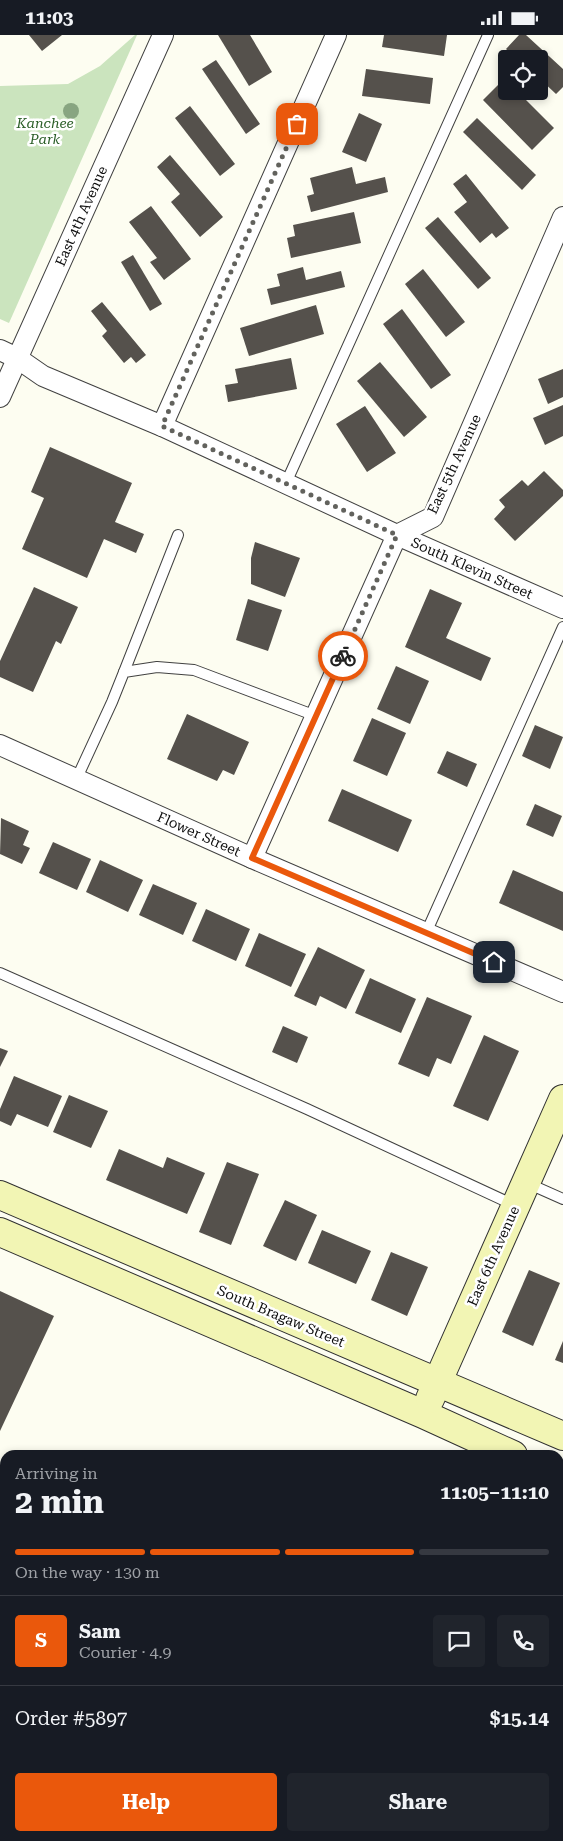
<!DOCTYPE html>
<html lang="en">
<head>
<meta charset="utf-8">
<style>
  body { margin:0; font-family:"Roboto Serif",serif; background:#20242c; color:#f1f3f6; height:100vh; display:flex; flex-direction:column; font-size:19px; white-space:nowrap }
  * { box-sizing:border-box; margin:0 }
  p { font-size:16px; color:#9ea1a6 }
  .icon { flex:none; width:28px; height:28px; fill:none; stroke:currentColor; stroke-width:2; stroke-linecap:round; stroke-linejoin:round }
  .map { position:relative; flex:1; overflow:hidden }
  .drawer { position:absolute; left:0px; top:1415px; width:564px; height:391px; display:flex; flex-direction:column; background:#171b24; border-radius:15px 15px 0 0; box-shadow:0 2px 8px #0003 }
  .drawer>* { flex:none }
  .buttons { position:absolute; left:498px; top:15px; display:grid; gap:10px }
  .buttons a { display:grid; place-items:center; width:50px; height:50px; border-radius:5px; background:#171b24; box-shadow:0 2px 8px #0003; font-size:25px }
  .pin { position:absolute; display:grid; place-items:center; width:42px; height:42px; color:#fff; margin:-21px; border-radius:10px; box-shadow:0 2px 8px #0006 }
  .courier { position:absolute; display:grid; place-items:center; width:50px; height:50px; margin:-25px; border:4px solid #ea580c; border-radius:50%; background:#fff; color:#222; box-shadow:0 1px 6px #0007 }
  .headline em { font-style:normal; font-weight:700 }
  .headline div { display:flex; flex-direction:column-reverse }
  .headline { display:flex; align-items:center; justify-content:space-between; height:85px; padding:0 15px }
  h1 { font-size:32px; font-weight:700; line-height:38px }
  .bar { display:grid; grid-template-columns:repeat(4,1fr); gap:8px 5px; align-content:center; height:60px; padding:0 15px }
  .bar i { height:6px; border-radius:4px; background:#363941 }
  .bar .current { background:#ea580c }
  .bar p { grid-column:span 4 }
  .line { display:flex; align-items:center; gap:12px; padding:0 15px; border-top:1px solid #363941 }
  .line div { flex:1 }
  .round { display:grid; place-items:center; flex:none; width:52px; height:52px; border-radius:5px; background:#20242c }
  .button { display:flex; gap:10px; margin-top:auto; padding:10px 15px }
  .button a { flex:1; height:58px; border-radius:5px; background:#ea580c; color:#fff; font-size:20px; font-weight:700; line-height:58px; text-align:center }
  .button a+a { background:#20242c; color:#f1f3f6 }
  .status { display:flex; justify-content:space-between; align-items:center; height:35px; padding:0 25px; background:#171b24; direction:ltr }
  .status svg { height:14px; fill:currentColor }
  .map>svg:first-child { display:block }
  .green { fill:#cbe4be }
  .building { fill:#55514c }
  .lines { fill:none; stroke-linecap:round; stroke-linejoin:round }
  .lane-casing { stroke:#414141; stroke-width:12 }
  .street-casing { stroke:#414141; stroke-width:22 }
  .secondary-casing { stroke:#303030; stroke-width:30 }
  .lane { stroke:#fff; stroke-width:10 }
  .street { stroke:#fff; stroke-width:20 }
  .secondary { stroke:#f2f5b4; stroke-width:28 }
  .tree { fill:#88a581 }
  .done { stroke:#62625d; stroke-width:5; stroke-dasharray:0 9 }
  .route { stroke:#ea580c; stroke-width:6 }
  .labels { text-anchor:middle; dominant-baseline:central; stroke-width:5; stroke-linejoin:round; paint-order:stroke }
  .park-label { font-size:14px; font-style:italic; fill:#295d26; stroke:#fff }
  .street-label { font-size:14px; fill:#0e0e0e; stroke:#fff }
</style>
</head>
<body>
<div class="status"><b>11:03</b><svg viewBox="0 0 49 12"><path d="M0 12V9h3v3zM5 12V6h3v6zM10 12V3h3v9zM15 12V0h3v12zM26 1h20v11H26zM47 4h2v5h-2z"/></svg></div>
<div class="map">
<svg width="563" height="1806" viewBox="0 0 563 1806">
  <rect width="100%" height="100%" fill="#fdfdf1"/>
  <polygon class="green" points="135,0 137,0 9,288 0,284 0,51 68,49 100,31"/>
  <g class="building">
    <polygon points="29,0 62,0 42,16"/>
    <polygon points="218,0 250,0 272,37 249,51"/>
    <polygon points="384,0 447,0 444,21 382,12"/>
    <polygon points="519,0 526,0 563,34 563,52 556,59 539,43 539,24 517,24 506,14"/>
    <polygon points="216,25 260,89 246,99 202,34"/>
    <polygon points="366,34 433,43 430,69 362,61"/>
    <polygon points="505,43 506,45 506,56 517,56 554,93 532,115 483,65"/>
    <polygon points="190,71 235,129 220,141 175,83"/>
    <polygon points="359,78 382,89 366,127 342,117"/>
    <polygon points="477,83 536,140 522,155 463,97"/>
    <polygon points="170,120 223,182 200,202 171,167 180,159 157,132"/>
    <polygon points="352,132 356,149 385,142 388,157 311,177 307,161 314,159 310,143"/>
    <polygon points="466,139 509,193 496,203 492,198 480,208 454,177 467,167 453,149"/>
    <polygon points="151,171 191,224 164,245 150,227 157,223 129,187"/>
    <polygon points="354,177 361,208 291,223 287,203 295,201 293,190"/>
    <polygon points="438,182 491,243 478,254 425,193"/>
    <polygon points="133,220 162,269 150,276 121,227"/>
    <polygon points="303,232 306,245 341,236 345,252 271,270 267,254 280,251 277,239"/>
    <polygon points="423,234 465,287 446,302 405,249"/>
    <polygon points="102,267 146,320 136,328 131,322 124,328 102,301 107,296 91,276"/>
    <polygon points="316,270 324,299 249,321 240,293"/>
    <polygon points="402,274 451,340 431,354 383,289"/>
    <polygon points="291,323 297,354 228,367 225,350 238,348 235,334"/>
    <polygon points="380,327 427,382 404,402 357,346"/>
    <polygon points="563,334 563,362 548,369 538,344"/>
    <polygon points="563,370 563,401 545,410 533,383"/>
    <polygon points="365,371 396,418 367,437 336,389"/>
    <polygon points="50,412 132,448 115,487 144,499 136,518 104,504 87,543 22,514 44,463 31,457"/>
    <polygon points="544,436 563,455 563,461 515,506 494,484 505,472 499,465 522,445 528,451"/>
    <polygon points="255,507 300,523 285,562 251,549 251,523"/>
    <polygon points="34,552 78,572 61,609 56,606 33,657 0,642 0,626"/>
    <polygon points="430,554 462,568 446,603 491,623 481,646 405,612"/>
    <polygon points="248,564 282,575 268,616 236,605"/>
    <polygon points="396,631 429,646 410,689 377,674"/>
    <polygon points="187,679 249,707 234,740 223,735 217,746 167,724"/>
    <polygon points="372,683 406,698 387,741 353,726"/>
    <polygon points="535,690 563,702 550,734 522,721"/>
    <polygon points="447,716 477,729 467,752 437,738"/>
    <polygon points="342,754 412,785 398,817 328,786"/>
    <polygon points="535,769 562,781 553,802 526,790"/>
    <polygon points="1,783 29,796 23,810 30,813 22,829 0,819"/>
    <polygon points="53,807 91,824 77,855 39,838"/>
    <polygon points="100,825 143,845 128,877 86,857"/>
    <polygon points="513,835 563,857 563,896 499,868"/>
    <polygon points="153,849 197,868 183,900 139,880"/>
    <polygon points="206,874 250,894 236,926 192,906"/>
    <polygon points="259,898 306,919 291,952 245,931"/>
    <polygon points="318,912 365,935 346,974 320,961 316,971 294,961"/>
    <polygon points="370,943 416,964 401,998 355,978"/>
    <polygon points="427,962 472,981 451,1029 437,1023 429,1042 398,1029"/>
    <polygon points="283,991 308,1002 297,1028 272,1017"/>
    <polygon points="484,1000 519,1016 488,1086 453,1071"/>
    <polygon points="0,1013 8,1016 0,1032"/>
    <polygon points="14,1041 62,1061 48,1092 17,1079 11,1091 0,1086 0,1074"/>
    <polygon points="69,1060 108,1076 91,1113 53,1097"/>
    <polygon points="119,1114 163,1133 167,1122 205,1138 187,1179 106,1145"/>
    <polygon points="227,1127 259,1139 231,1210 199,1197"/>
    <polygon points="285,1165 317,1180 296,1226 263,1211"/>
    <polygon points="322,1195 371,1216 356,1249 308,1228"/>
    <polygon points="391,1217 428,1232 407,1281 371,1265"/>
    <polygon points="529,1235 560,1248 533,1311 502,1297"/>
    <polygon points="0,1256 54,1281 0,1396"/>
    <polygon points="563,1306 563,1328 555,1325"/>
    <polygon points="0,1512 5,1514 5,1736 0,1747"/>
    <polygon points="559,1638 563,1640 563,1806 262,1806 264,1801 559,1801"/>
  </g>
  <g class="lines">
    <defs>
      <g id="lane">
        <polyline points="286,448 488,0"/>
        <polyline points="124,637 178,500"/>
        <polyline points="76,745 112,667 124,637 157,632 194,635 316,681"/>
        <polyline points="426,898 563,592"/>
        <polyline points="0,938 307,1074 514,1170"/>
        <polyline points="527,1148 563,1164"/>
        <polyline points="559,1556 563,1558"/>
        <polyline points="250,1806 252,1801"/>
      </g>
      <g id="street">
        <polyline points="0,315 17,323 43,341 162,391 397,500 563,573"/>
        <polyline points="0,362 163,0"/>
        <polyline points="162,391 336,0"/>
        <polyline points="0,710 252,823 563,957"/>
        <polyline points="252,823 397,500 433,482 563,182"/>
      </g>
      <g id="secondary">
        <polyline points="0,1160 563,1401"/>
        <polyline points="0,1197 423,1379 513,1420"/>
        <polyline points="430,1364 563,1064"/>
        <polyline points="559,1441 563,1443"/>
      </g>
    </defs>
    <use href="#lane" class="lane-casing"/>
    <use href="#street" class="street-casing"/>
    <use href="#secondary" class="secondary-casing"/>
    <use href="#lane" class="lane"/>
    <use href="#street" class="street"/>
    <use href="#secondary" class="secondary"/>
  </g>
  <circle class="tree" cx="71" cy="76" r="8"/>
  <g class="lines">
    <polyline class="done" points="297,89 162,391 397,500 343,621"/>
    <polyline class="route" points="343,621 252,823 494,927"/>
  </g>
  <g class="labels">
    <g class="park-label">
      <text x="45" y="88">Kanchee<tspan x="45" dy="16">Park</tspan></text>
    </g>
    <g class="street-label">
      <text transform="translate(81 181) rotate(-66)">East 4th Avenue</text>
      <text transform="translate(454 429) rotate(-65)">East 5th Avenue</text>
      <text transform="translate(472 533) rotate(24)">South Klevin Street</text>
      <text transform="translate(199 799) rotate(24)">Flower Street</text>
      <text transform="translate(493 1221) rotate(-66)">East 6th Avenue</text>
      <text transform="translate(281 1281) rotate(23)">South Bragaw Street</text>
    </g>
  </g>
</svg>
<div class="buttons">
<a><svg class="icon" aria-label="locate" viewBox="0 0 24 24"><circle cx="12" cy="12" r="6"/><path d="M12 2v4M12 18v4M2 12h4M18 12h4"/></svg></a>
</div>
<div class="pin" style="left:297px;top:89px;background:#ea580c"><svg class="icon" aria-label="bag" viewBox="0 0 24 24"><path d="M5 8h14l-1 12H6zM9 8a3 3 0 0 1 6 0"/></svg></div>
<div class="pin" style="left:494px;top:927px;background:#1f2937"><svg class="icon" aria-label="home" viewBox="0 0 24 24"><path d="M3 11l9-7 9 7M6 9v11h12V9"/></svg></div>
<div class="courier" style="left:343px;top:621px"><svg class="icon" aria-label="bike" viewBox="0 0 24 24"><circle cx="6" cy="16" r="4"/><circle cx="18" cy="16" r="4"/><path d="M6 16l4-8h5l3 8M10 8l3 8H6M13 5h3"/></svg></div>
<section class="drawer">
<div class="headline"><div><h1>2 min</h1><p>Arriving in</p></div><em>11:05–11:10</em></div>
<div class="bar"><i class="current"></i><i class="current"></i><i class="current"></i><i></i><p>On the way · 130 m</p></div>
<div class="line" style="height:90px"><b class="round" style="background:#ea580c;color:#fff">S</b><div><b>Sam</b><p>Courier · 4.9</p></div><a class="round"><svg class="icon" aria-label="chat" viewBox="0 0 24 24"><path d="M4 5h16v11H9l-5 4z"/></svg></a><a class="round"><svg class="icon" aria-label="phone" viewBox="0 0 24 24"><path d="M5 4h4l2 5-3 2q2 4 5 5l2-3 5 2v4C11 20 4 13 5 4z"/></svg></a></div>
<div class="line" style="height:65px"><div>Order #5897</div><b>$15.14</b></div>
<div class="button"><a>Help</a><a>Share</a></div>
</section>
</div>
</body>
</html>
